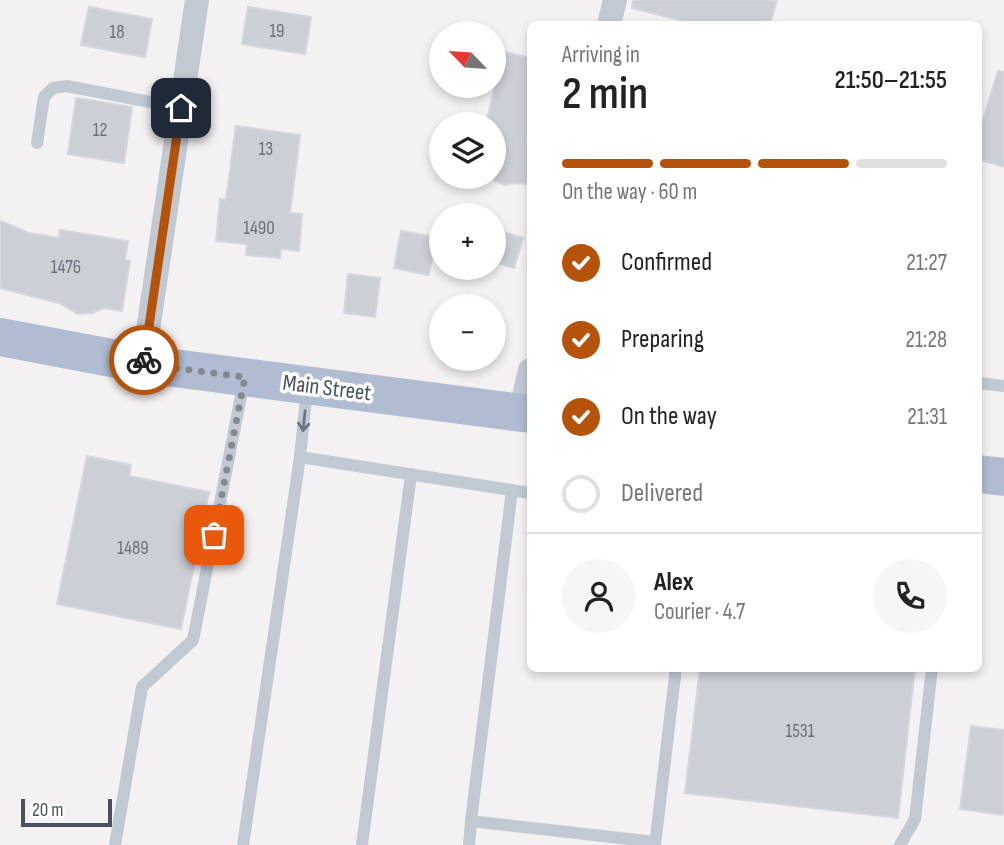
<!DOCTYPE html>
<html lang="en">
<head>
<meta charset="utf-8">
<style>
  body { margin:0; font-family:"Sofia Sans Condensed",sans-serif; background:#f6f6f6; color:#222; height:100vh; display:flex; flex-direction:column; font-size:26px; white-space:nowrap }
  * { box-sizing:border-box; margin:0 }
  p { font-size:23px; color:#767676 }
  .icon { flex:none; width:38px; height:38px; fill:none; stroke:currentColor; stroke-width:2; stroke-linecap:round; stroke-linejoin:round }
  .map { position:relative; flex:1; overflow:hidden }
  .drawer { position:absolute; left:527px; top:21px; width:455px; height:651px; display:flex; flex-direction:column; background:#fff; border-radius:10px; box-shadow:0 4px 10px #0003 }
  .drawer>* { flex:none }
  .needle { width:46px; rotate:295deg }
  .buttons { position:absolute; left:429px; top:21px; display:grid; gap:14px }
  .buttons a { display:grid; place-items:center; width:77px; height:77px; border-radius:50%; background:#fff; box-shadow:0 4px 10px #0003; font-size:35px }
  .scale { position:absolute; left:21px; bottom:18px; width:91px; box-sizing:border-box; padding-left:7px; border:4px solid #475160; border-top:0; font-size:19px; line-height:24px; white-space:nowrap; color:#475160; -webkit-text-stroke:5px #fff; paint-order:stroke }
  .pin { position:absolute; display:grid; place-items:center; width:60px; height:60px; color:#fff; margin:-30px; border-radius:14px; box-shadow:0 4px 10px #0006 }
  .courier { position:absolute; display:grid; place-items:center; width:70px; height:70px; margin:-35px; border:5px solid #b45309; border-radius:50%; background:#fff; color:#222; box-shadow:0 2px 9px #0007 }
  .summary em { font-style:normal; font-weight:600 }
  .summary div { display:flex; flex-direction:column-reverse }
  .summary { display:flex; align-items:center; justify-content:space-between; height:119px; padding:0 35px }
  h1 { font-size:46px; font-weight:600; line-height:52px }
  .bar { display:grid; grid-template-columns:repeat(4,1fr); gap:10px 7px; align-content:center; height:84px; padding:0 35px }
  .bar i { height:9px; border-radius:5px; background:#e0e0e0 }
  .bar .selected { background:#b45309 }
  .bar p { grid-column:span 4 }
  .line { display:flex; align-items:center; gap:18px; padding:0 35px; border-top:2px solid #e0e0e0 }
  .line div { flex:1 }
  .round { display:grid; place-items:center; flex:none; width:74px; height:74px; border-radius:37px; background:#f6f6f6 }
  ol { padding:0 35px; list-style:none }
  li { display:flex; align-items:center; gap:21px; height:77px }
  li p { margin-inline-start:auto }
  li .icon { padding:7px; border-radius:50%; background:#b45309; color:#fff; stroke-width:4 }
  li:last-child { color:#767676 }
  li i { width:38px; height:38px; border:4px solid #e0e0e0; border-radius:50% }
  .map>svg:first-child { display:block }
  .building { fill:#cdcfd6; stroke:#d5d6dd; stroke-width:2 }
  .lines { fill:none; stroke-linecap:round; stroke-linejoin:round }
  .lane { stroke:#c1c9d3; stroke-width:12 }
  .street { stroke:#c1c9d3; stroke-width:24 }
  .primary { stroke:#afbcd1; stroke-width:38 }
  .oneway { stroke:#6c7582 }
  .done { stroke:#838993; stroke-width:7; stroke-dasharray:0 12.6 }
  .route { stroke:#b45309; stroke-width:9 }
  .labels { text-anchor:middle; dominant-baseline:central; stroke-width:7; stroke-linejoin:round; paint-order:stroke }
  .number-label { font-size:19px; fill:#68707e }
  .street-label { font-size:23px; fill:#475160; stroke:#fff }
</style>
</head>
<body>
<div class="map">
<svg width="1004" height="845" viewBox="0 0 1004 845">
  <rect width="100%" height="100%" fill="#f3f1f1"/>
  <g class="building">
    <polygon points="633,0 777,0 770,24 695,24 632,8"/>
    <polygon points="89,7 152,19 145,57 81,45"/>
    <polygon points="248,7 311,17 305,54 242,44"/>
    <polygon points="494,49 530,58 530,124 526,144 530,145 530,184 512,183 505,185 494,180 494,124 486,124 494,90"/>
    <polygon points="998,71 1004,72 1004,167 978,159 978,136"/>
    <polygon points="76,98 132,107 124,163 68,154"/>
    <polygon points="236,126 300,135 290,213 302,214 299,251 281,249 280,258 246,255 247,244 216,241 220,199 226,200"/>
    <polygon points="0,221 29,233 59,238 60,230 128,241 125,260 130,261 122,311 104,308 92,313 78,314 59,303 0,288"/>
    <polygon points="494,229 523,238 514,268 494,262"/>
    <polygon points="401,231 436,237 429,275 394,268"/>
    <polygon points="348,274 380,278 375,317 344,313"/>
    <polygon points="87,456 131,465 129,476 209,492 181,629 57,604"/>
    <polygon points="700,668 915,668 898,818 685,793"/>
    <polygon points="971,726 1004,730 1004,810 1002,815 960,809"/>
  </g>
  <g class="lines">
    <g class="lane">
      <polyline points="37,143 44,97 53,88 67,86 181,108"/>
      <polyline points="978,383 1004,386"/>
      <polyline points="300,457 307,389"/>
      <polyline points="512,490 471,821 655,842"/>
      <polyline points="115,845 142,687 193,640 244,381"/>
      <polyline points="243,845 300,457 530,493"/>
      <polyline points="362,845 411,474"/>
      <polyline points="469,845 471,821"/>
      <polyline points="655,845 676,668"/>
      <polyline points="900,845 915,819 932,668"/>
    </g>
    <g class="street">
      <polyline points="609,24 615,0"/>
      <polyline points="143,364 197,0"/>
      <polyline points="520,413 530,370"/>
    </g>
    <g class="primary">
      <polyline points="0,337 143,364 530,414"/>
      <polyline points="978,474 1004,477"/>
    </g>
  </g>
  <defs><path id="oneway-shaft" d="M-6 0H5M1.5-3L5.5 0L1.5 3" fill="none" stroke-width="1.6" stroke-linecap="round" stroke-linejoin="round" transform="scale(1.75)"/></defs>
  <use class="oneway" href="#oneway-shaft" transform="translate(304 421) rotate(96)"/>
  <g class="lines">
    <polyline class="done" points="144,360 143,364 245,377 214,535"/>
    <polyline class="route" points="144,360 181,108"/>
  </g>
  <g class="labels">
    <g class="number-label">
      <text x="277" y="31">19</text>
      <text x="117" y="32">18</text>
      <text x="100" y="130">12</text>
      <text x="266" y="149">13</text>
      <text x="259" y="228">1490</text>
      <text x="66" y="267">1476</text>
      <text x="133" y="548">1489</text>
      <text x="800" y="731">1531</text>
    </g>
    <g class="street-label">
      <text transform="translate(327 388) rotate(7)">Main Street</text>
    </g>
  </g>
</svg>
<div class="buttons">
<a><svg class="needle" viewBox="-14 -14 28 28"><path d="M0-13l5 13h-10z" fill="#e53935"/><path d="M0 13l5-13h-10z" fill="#767676"/></svg></a>
<a><svg class="icon" aria-label="layers" viewBox="0 0 24 24"><path d="M12 4l9 5-9 5-9-5zM3 14l9 5 9-5"/></svg></a>
<a>+</a>
<a>−</a>
</div>
<div class="scale">20 m</div>
<div class="pin" style="left:214px;top:535px;background:#ea580c"><svg class="icon" aria-label="bag" viewBox="0 0 24 24"><path d="M5 8h14l-1 12H6zM9 8a3 3 0 0 1 6 0"/></svg></div>
<div class="pin" style="left:181px;top:108px;background:#1f2937"><svg class="icon" aria-label="home" viewBox="0 0 24 24"><path d="M3 11l9-7 9 7M6 9v11h12V9"/></svg></div>
<div class="courier" style="left:144px;top:360px"><svg class="icon" aria-label="bike" viewBox="0 0 24 24"><circle cx="6" cy="16" r="4"/><circle cx="18" cy="16" r="4"/><path d="M6 16l4-8h5l3 8M10 8l3 8H6M13 5h3"/></svg></div>
<section class="drawer">
<div class="summary"><div><h1>2 min</h1><p>Arriving in</p></div><em>21:50–21:55</em></div>
<div class="bar"><i class="selected"></i><i class="selected"></i><i class="selected"></i><i></i><p>On the way · 60 m</p></div>
<ol>
<li><svg class="icon" aria-label="check" viewBox="0 0 24 24"><path d="M5 12l5 5 9-10"/></svg>Confirmed<p>21:27</p></li>
<li><svg class="icon" aria-label="check" viewBox="0 0 24 24"><path d="M5 12l5 5 9-10"/></svg>Preparing<p>21:28</p></li>
<li><svg class="icon" aria-label="check" viewBox="0 0 24 24"><path d="M5 12l5 5 9-10"/></svg>On the way<p>21:31</p></li>
<li><i></i>Delivered</li>
</ol>
<div class="line" style="height:126px"><a class="round"><svg class="icon" aria-label="person" viewBox="0 0 24 24"><circle cx="12" cy="8" r="4"/><path d="M4 21q1-7 8-7t8 7"/></svg></a><div><b>Alex</b><p>Courier · 4.7</p></div><a class="round"><svg class="icon" aria-label="phone" viewBox="0 0 24 24"><path d="M5 4h4l2 5-3 2q2 4 5 5l2-3 5 2v4C11 20 4 13 5 4z"/></svg></a></div>
</section>
</div>
</body>
</html>
